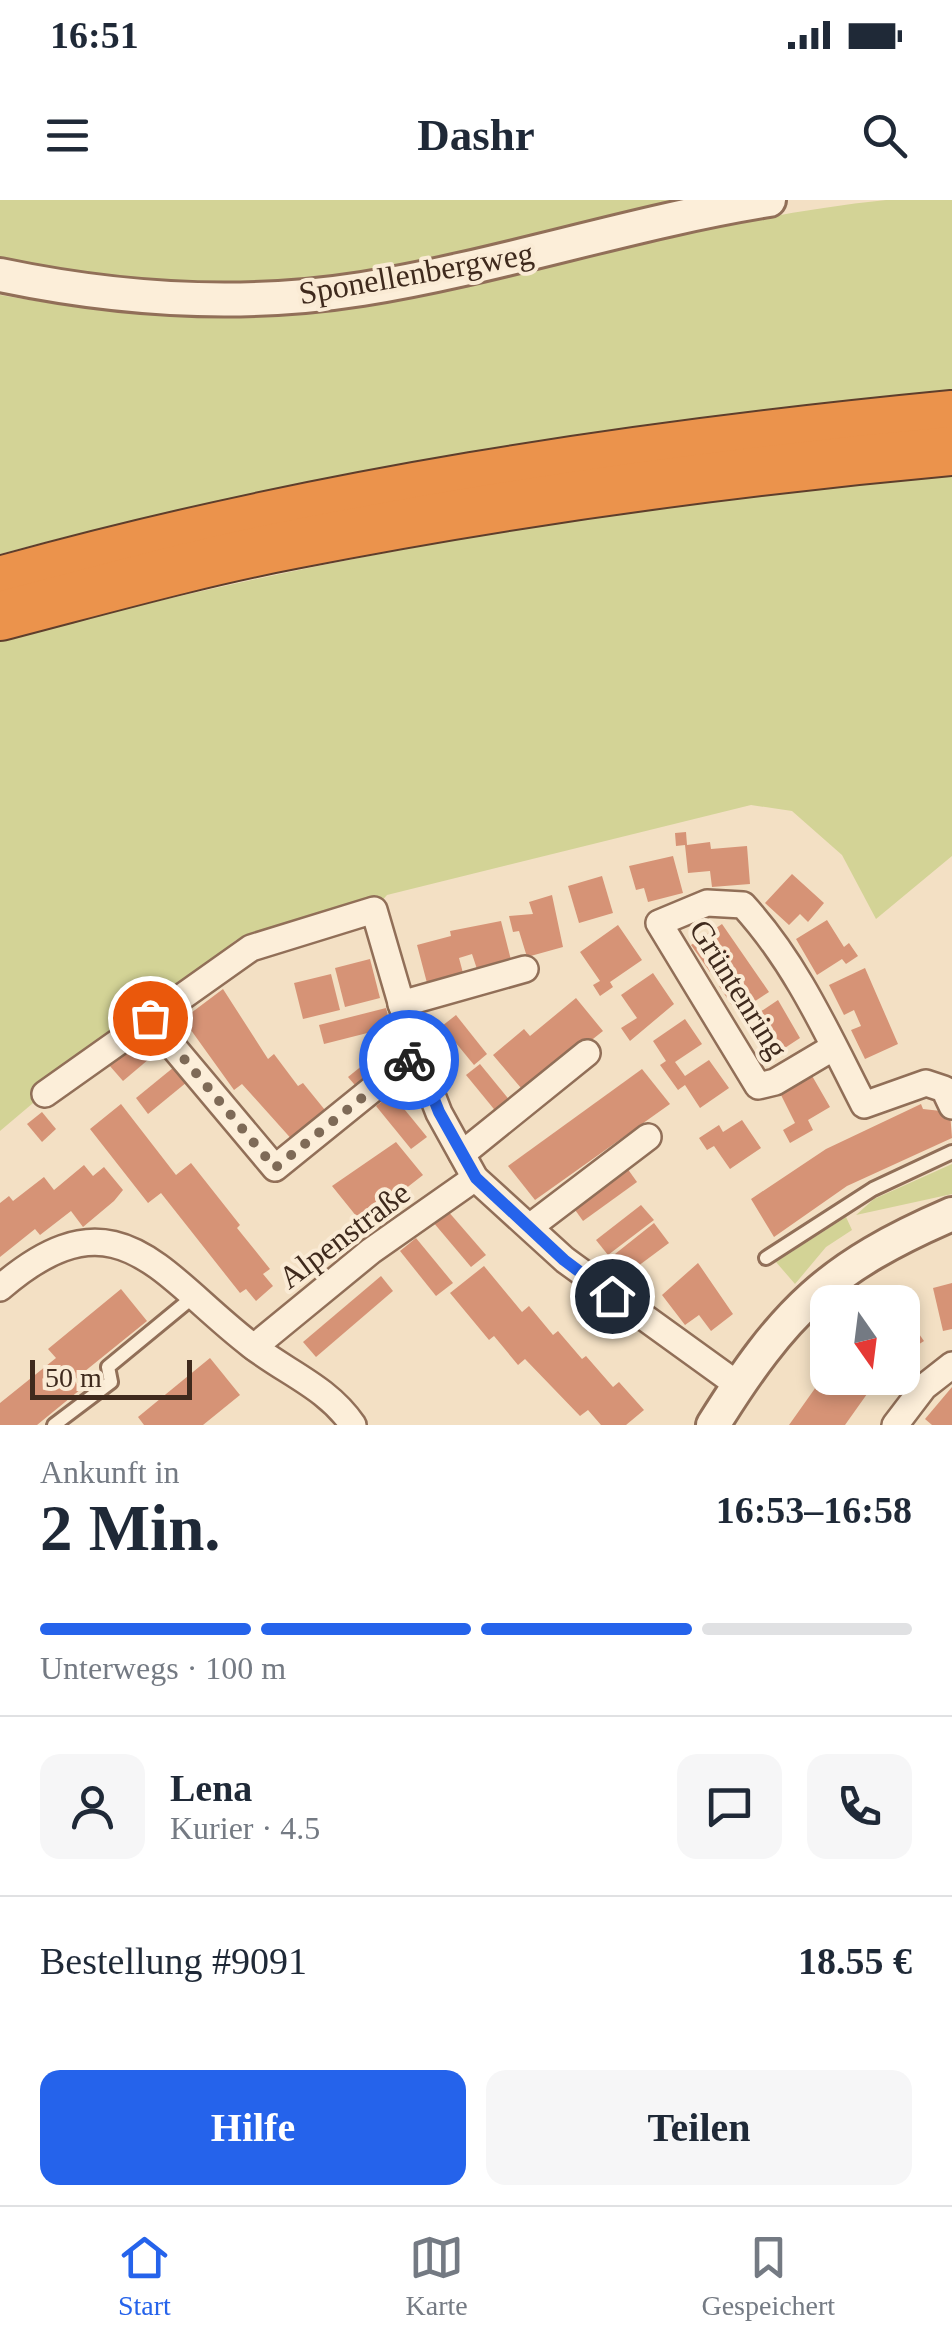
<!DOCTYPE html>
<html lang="de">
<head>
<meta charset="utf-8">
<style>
  body { margin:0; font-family:"Times New Roman",serif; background:#f6f6f7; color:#1f2937; height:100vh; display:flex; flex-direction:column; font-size:38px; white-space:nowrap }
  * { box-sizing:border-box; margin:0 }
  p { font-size:32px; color:#747a83 }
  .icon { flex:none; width:55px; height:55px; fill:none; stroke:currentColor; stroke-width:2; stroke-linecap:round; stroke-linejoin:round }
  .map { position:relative; height:1225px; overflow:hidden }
  .side { display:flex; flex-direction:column; background:#fff; flex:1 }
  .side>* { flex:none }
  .needle { width:65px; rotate:166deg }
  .controls { position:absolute; left:810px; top:1085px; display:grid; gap:20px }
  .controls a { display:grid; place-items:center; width:110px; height:110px; border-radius:20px; background:#fff; box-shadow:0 5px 15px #0003; font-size:50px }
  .scale { position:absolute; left:30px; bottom:25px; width:162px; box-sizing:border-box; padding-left:10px; border:5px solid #3f2a1d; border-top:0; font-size:28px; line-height:35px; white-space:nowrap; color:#3f2a1d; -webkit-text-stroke:8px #faebd5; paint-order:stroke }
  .pin { position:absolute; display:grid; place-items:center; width:85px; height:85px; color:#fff; margin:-42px; border:5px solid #fff; border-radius:50%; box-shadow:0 2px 10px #0007 }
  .courier { position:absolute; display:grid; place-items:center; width:100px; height:100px; margin:-50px; border:8px solid #2563eb; border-radius:50%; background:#fff; color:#222; box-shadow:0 2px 12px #0007 }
  .overview em { font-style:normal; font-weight:700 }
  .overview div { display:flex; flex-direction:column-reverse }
  .overview { display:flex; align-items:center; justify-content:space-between; height:170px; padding:0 40px }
  h1 { font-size:65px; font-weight:700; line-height:75px }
  .bar { display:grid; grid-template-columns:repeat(4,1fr); gap:15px 10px; align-content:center; height:120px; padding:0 40px }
  .bar i { height:12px; border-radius:8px; background:#e0e1e3 }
  .bar .on { background:#2563eb }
  .bar p { grid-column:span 4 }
  .line { display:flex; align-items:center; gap:25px; padding:0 40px; border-top:2px solid #e0e1e3 }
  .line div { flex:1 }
  .round { display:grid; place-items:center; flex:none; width:105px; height:105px; border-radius:20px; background:#f6f6f7 }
  .action { display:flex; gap:20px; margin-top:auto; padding:20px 40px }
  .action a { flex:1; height:115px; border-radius:20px; background:#2563eb; color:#fff; font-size:40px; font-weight:700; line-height:115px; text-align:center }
  .action a+a { background:#f6f6f7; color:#1f2937 }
  .status { display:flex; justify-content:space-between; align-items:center; height:70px; padding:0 50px; background:#fff; direction:ltr }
  .status svg { height:28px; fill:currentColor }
  header { display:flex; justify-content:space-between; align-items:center; height:130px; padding:0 40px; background:#fff; font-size:45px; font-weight:700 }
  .dock { display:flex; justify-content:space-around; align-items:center; height:140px; border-top:2px solid #e0e1e3; background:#fff; font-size:28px; color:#747a83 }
  .dock a { display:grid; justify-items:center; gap:5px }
  .dock .on { color:#2563eb }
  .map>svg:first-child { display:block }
  .green { fill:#d3d396 }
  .building { fill:#d69376 }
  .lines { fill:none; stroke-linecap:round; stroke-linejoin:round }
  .service-casing { stroke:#916f58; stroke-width:18 }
  .minor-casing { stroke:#916f58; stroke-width:30 }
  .tertiary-casing { stroke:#916f58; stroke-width:38 }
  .motorway-casing { stroke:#5e3e2c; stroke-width:52 }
  .service { stroke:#fceed9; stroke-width:12 }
  .minor { stroke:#fceed9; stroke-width:25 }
  .tertiary { stroke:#fceed9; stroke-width:32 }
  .motorway { stroke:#eb934c; stroke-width:48 }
  .done { stroke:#7e6a57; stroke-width:10; stroke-dasharray:0 18 }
  .route { stroke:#2563eb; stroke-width:12 }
  .labels { text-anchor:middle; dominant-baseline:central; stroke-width:8; stroke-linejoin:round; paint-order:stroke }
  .street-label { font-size:32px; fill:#3f2a1d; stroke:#faebd5 }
</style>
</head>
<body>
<div class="status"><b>16:51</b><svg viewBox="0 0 49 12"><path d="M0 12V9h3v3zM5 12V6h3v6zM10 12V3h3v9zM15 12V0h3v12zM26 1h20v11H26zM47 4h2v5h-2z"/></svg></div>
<header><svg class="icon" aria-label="menu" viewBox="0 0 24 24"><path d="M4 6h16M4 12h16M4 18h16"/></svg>Dashr<svg class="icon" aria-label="search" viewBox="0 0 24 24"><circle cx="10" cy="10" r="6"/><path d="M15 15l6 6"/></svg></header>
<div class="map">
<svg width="952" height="1225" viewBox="0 0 952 1225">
  <rect width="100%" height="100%" fill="#f3e0c4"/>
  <g class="green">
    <path d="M 0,0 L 698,0 C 522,40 341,98 158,84 C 106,80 52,69 0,61 Z"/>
    <path d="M 886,0 L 952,0 L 952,193 C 625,228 318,269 0,354 L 0,95 C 103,113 206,123 310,110 C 505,87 691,20 886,0 Z"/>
    <path d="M 952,274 L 952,656 L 876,719 L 842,655 L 792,611 L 751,605 L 387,695 L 380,703 L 236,740 L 162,800 L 144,803 L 42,887 L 39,898 L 0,931 L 0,441 C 315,356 627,305 952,274 Z"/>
    <polygon points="952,964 952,994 856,1015 874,999"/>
    <polygon points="846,1017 852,1030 826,1047 795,1084 776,1062"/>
  </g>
  <g class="building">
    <polygon points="686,632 687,645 710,642 711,649 747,646 750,684 712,687 710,671 688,673 685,645 676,646 675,633"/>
    <polygon points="673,656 683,693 648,702 644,688 636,690 629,666"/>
    <polygon points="792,674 824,703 808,722 800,714 789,725 765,703"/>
    <polygon points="602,676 613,713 579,723 568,686"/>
    <polygon points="552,695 563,747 527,757 519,731 513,732 509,716 533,714 529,702"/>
    <polygon points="827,720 844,747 849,743 858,756 846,764 842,759 817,775 796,739"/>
    <polygon points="501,721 511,760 477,769 472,754 459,758 463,773 427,783 417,745 451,736 450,731"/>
    <polygon points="722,724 769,792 737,813 719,786 731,778 722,764 710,772 691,745"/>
    <polygon points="618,725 642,760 610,782 613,787 600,796 593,785 600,781 580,752"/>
    <polygon points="370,759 380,798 345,807 335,768"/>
    <polygon points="865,768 898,844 865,859 851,830 861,826 854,810 844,815 829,785"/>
    <polygon points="653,773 674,804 630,841 621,828 637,818 621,795"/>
    <polygon points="331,774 340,810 303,819 294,783"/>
    <polygon points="223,789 268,859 274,854 298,886 303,883 329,915 295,943 242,884 234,890 183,819"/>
    <polygon points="576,798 603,831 554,870 550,865 521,888 493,855 524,829 530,836"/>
    <polygon points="778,800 800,838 768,859 749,831 760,824 754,816"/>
    <polygon points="386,808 391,827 324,844 319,825"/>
    <polygon points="456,815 487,854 474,865 442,826"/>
    <polygon points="685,819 702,844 675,862 685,876 709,860 729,888 700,908 685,885 678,890 660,865 666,861 653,841"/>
    <polygon points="148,832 162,848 123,881 109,865"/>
    <polygon points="379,852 391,867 360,891 348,877"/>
    <polygon points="480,864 511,902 498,914 466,875"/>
    <polygon points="174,867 187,882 148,914 136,898"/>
    <polygon points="642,869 670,904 535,1000 508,966"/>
    <polygon points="811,874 830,907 808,920 813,930 790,943 783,930 795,923 780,893"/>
    <polygon points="392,894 427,937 411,949 376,906"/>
    <polygon points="121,904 176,975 191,963 240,1025 237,1028 270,1069 263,1074 273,1086 256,1101 246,1089 240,1093 161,993 148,1003 90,929"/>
    <polygon points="921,904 923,909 950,912 952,938 847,986 774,1037 751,999 826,949"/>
    <polygon points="42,912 56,929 42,942 27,924"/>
    <polygon points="742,920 761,948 730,969 714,946 707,950 699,938 719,925 723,932"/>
    <polygon points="396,942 423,975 391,1000 387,993 357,1017 332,986"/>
    <polygon points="84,965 93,976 104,967 123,990 114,1001 83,1027 71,1011 40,1035 35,1029 0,1057 0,1003 9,996 13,1001 44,977 54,990"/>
    <polygon points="627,968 637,982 583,1021 573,1007"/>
    <polygon points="641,1005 654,1020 608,1055 596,1040"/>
    <polygon points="447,1010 486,1055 471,1067 433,1022"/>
    <polygon points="654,1023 669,1043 630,1072 615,1054"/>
    <polygon points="416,1038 453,1083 436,1096 400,1051"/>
    <polygon points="698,1063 733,1114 711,1131 699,1115 685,1125 662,1095"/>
    <polygon points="484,1066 522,1112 529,1106 553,1135 558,1131 582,1159 586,1156 613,1187 619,1182 644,1210 626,1225 601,1225 588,1210 580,1216 525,1159 518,1165 494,1136 489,1140 450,1093"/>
    <polygon points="381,1076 393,1091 316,1157 303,1142"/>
    <polygon points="952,1083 952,1129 943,1131 933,1088"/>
    <polygon points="121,1089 147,1121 74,1180 81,1189 37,1225 0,1225 0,1203 56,1158 48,1149"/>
    <polygon points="902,1110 924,1141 902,1155"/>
    <polygon points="210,1158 240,1195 203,1225 144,1225 138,1217"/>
    <polygon points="828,1170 828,1178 844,1178 867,1194 845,1225 789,1225"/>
    <polygon points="952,1187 952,1225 932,1225 925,1219"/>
  </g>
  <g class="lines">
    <defs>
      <g id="service">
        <polyline points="766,1058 873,989 952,952"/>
        <polyline points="54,1225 111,1182 108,1167 193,1097"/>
      </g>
      <g id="minor">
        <polyline points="401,804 525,769"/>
        <polyline points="149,818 275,968 416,854"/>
        <path d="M 834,847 L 775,882 L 758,886 L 659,723 L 707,703 L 743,705 C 797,764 828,835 864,905 L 926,883 L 944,889 L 952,906"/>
        <polyline points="45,894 251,748 374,710 416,854 439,913 475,978 565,1060 738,1185"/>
        <polyline points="462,954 587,853"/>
        <polyline points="531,1026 648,937"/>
        <path d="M 0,1088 C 117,987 160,1075 251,1145 C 287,1173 327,1187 353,1225"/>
        <polyline points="254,1147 371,1051 475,978"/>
        <polyline points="895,1225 924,1187 952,1165"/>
      </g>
      <g id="tertiary">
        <path d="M 0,75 C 119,100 241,108 362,89 C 499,67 632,22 769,0"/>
        <path d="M 713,1225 C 784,1111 829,1067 952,1014"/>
      </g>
      <g id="motorway">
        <path d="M 0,381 C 312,294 630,246 952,215"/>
        <path d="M 0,416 C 97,391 195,363 294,344 C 512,301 731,271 952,251"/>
      </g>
    </defs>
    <use href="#service" class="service-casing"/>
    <use href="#minor" class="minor-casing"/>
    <use href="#tertiary" class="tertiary-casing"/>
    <use href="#motorway" class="motorway-casing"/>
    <use href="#service" class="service"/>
    <use href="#minor" class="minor"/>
    <use href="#tertiary" class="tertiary"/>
    <use href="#motorway" class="motorway"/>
  </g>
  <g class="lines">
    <polyline class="done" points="150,818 275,968 409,860"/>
    <polyline class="route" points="409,860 416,854 439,912 476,978 564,1060 612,1096"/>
  </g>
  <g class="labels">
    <g class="street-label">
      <text transform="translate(416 73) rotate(-10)">Sponellenbergweg</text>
      <text transform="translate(739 789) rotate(58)">Grüntenring</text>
      <text transform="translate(344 1035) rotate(-37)">Alpenstraße</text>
    </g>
  </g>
</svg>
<div class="controls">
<a><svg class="needle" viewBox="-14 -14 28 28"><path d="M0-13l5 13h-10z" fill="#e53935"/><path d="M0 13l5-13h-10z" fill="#747a83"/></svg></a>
</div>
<div class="scale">50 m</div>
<div class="pin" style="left:150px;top:818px;background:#ea580c"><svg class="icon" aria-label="bag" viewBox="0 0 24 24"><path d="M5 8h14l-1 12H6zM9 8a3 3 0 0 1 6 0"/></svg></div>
<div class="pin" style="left:612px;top:1096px;background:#1f2937"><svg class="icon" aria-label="home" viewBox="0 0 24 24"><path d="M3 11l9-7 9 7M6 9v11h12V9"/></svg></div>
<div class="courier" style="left:409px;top:860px"><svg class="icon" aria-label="bike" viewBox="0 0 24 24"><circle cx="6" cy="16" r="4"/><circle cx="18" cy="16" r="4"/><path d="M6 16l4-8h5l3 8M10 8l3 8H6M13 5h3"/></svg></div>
</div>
<section class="side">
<div class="overview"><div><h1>2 Min.</h1><p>Ankunft in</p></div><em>16:53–16:58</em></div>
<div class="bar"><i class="on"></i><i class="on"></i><i class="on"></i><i></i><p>Unterwegs · 100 m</p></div>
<div class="line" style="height:180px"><a class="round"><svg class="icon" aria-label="person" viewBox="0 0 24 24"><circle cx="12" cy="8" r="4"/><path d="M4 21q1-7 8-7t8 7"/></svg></a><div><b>Lena</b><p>Kurier · 4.5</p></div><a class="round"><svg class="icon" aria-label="chat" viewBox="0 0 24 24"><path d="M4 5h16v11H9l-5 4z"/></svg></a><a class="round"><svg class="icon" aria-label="phone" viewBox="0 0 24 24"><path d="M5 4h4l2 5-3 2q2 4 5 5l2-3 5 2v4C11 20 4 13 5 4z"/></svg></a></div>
<div class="line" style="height:130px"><div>Bestellung #9091</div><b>18.55 €</b></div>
<div class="action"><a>Hilfe</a><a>Teilen</a></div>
</section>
<nav class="dock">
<a class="on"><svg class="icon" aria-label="home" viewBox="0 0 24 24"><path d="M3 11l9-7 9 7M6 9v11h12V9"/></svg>Start</a>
<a><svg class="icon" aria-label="map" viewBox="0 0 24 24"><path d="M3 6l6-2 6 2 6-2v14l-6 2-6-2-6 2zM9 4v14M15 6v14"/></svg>Karte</a>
<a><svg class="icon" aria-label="saved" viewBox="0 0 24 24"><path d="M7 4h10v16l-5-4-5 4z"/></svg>Gespeichert</a>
</nav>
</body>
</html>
